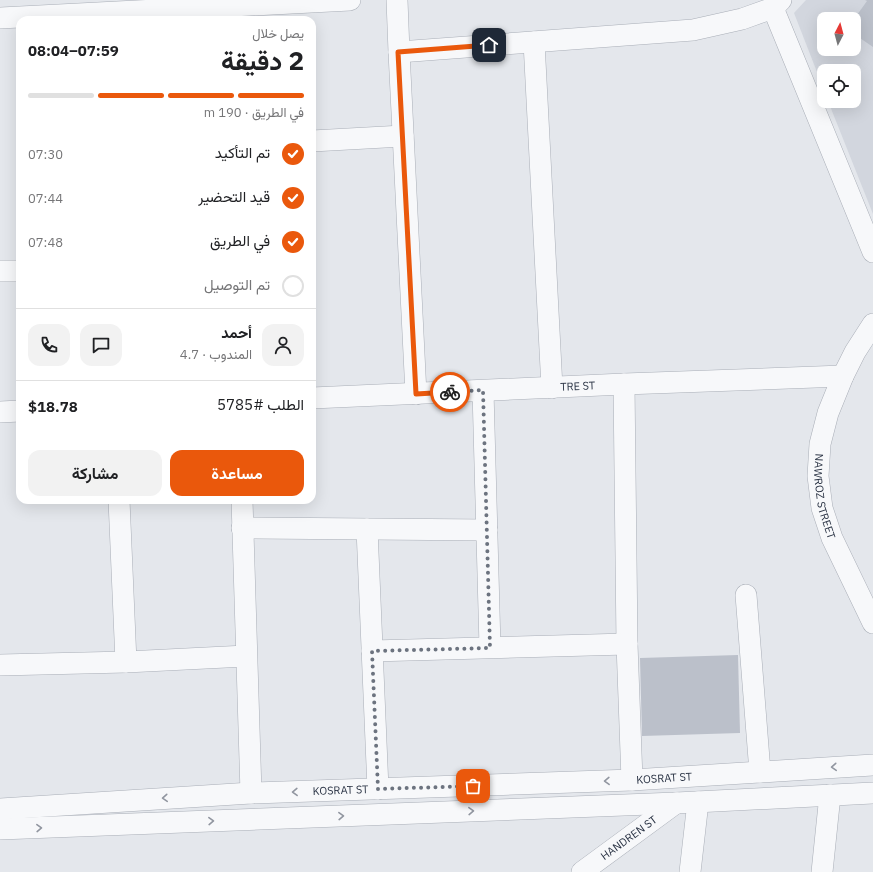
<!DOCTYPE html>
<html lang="ar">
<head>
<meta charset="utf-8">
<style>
  body { margin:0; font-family:"IBM Plex Sans",Vazirmatn,sans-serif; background:#f2f2f2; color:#202124; direction:rtl; height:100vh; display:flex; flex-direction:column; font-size:15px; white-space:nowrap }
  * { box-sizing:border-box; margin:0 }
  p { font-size:13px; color:#757577 }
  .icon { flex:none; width:22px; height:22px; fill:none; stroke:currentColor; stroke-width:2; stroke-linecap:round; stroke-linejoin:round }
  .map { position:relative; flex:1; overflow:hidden; direction:ltr }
  .details { position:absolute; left:16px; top:16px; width:300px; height:488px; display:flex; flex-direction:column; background:#fff; border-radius:12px; box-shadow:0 4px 16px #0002; direction:rtl }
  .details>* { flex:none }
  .needle { width:26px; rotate:6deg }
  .controls { position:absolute; left:817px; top:12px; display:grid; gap:8px }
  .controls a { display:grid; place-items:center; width:44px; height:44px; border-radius:8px; background:#fff; box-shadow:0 4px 16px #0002; font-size:20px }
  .pin { position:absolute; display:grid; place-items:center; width:34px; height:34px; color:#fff; margin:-17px; border-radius:8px; box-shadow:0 2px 6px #0006 }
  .courier { position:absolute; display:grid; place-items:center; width:40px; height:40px; margin:-20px; border:3px solid #ea580c; border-radius:50%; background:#fff; color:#222; box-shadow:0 1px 5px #0007 }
  .head em { font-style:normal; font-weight:700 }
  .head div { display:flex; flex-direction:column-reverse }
  .head { display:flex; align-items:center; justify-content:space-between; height:68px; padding:0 12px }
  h1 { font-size:26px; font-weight:700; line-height:30px }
  .bar { display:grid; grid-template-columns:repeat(4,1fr); gap:6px 4px; align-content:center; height:48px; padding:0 12px }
  .bar i { height:5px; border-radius:3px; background:#e0e0e0 }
  .bar .active { background:#ea580c }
  .bar p { grid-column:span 4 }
  .line { display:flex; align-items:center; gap:10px; padding:0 12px; border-top:1px solid #e0e0e0 }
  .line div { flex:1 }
  .round { display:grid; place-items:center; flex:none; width:42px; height:42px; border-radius:12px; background:#f2f2f2 }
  ol { padding:0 12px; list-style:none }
  li { display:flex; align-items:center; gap:12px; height:44px }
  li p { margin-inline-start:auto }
  li .icon { padding:4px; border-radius:50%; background:#ea580c; color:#fff; stroke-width:4 }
  li:last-child { color:#757577 }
  li i { width:22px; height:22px; border:2px solid #e0e0e0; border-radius:50% }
  .primary-button { display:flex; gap:8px; margin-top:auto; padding:8px 12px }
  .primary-button a { flex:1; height:46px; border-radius:12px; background:#ea580c; color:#fff; font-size:16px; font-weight:700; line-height:46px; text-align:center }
  .primary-button a+a { background:#f2f2f2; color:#202124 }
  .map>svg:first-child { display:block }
  .built { fill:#d2d6de; fill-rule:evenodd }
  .building { fill:#bbc0ca }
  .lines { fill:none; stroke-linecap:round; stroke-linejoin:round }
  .minor-casing { stroke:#a9aeb7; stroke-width:22 }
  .minor { stroke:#f7f8fa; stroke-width:21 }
  .oneway { stroke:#9196a0 }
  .done { stroke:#6c737f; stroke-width:4; stroke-dasharray:0 7.2 }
  .route { stroke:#ea580c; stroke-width:5 }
  .labels { text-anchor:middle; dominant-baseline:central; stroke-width:3; stroke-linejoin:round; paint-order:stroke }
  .street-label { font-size:11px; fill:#2b3445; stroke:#f4f6f9 }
</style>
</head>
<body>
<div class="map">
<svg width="873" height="872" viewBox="0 0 873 872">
  <rect width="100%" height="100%" fill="#e4e7ec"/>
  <path class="built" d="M 806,0 L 873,0 L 873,214 L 828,101 L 854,101 L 854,71 L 824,71 L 824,90 L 794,13 ZM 824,19 L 854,19 L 854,49 L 824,49 Z"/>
  <g class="building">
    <polygon points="865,0 873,0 873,47 854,34 854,26 860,17 857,15 867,1"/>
    <polygon points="738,655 740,733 642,736 640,658"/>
  </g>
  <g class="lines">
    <defs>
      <g id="minor">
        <polyline points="397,0 399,52 416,394"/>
        <polyline points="773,8 873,252"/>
        <polyline points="0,18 350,0"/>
        <polyline points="534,42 552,388"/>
        <polyline points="399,52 693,30 742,19 773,8 781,0"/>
        <polyline points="312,141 403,136"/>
        <polyline points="0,271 20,271"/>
        <path id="s1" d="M 873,324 L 855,352 L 843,376 L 828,413 L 820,444 L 818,476 L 822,508 L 832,538 L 873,623"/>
        <polyline points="624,384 627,644 632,780"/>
        <polyline points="483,391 490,647"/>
        <path id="s2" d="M 312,398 L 624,384 L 843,376"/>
        <polyline points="0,412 20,411"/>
        <polyline points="119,500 126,662"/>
        <polyline points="242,500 251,793"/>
        <polyline points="242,528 487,530"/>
        <polyline points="367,529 378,789"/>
        <polyline points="746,595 760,772"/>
        <polyline points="372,651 627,644"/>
        <polyline points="0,665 126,662 246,656"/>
        <path id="s3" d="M 0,809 L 251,793 L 632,780 L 873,765"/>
        <polyline points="0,829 676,803 873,793"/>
        <path id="s4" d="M 582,872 L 676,803"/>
        <polyline points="690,872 698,802"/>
        <polyline points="822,872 830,795"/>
      </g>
    </defs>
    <use href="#minor" class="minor-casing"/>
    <use href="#minor" class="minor"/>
  </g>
  <defs><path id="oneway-chevron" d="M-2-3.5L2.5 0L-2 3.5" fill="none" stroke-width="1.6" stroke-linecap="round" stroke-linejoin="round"/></defs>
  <g class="oneway">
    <use href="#oneway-chevron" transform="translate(834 767) rotate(176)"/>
    <use href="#oneway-chevron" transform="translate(607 781) rotate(178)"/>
    <use href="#oneway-chevron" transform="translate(295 792) rotate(178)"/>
    <use href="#oneway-chevron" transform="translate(165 798) rotate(176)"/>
    <use href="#oneway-chevron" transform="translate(471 811) rotate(-2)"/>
    <use href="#oneway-chevron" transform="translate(341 816) rotate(-2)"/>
    <use href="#oneway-chevron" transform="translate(211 821) rotate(-2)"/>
    <use href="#oneway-chevron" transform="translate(39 828) rotate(-2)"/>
  </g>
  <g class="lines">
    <polyline class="done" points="450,392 483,390 490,648 372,651 378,789 473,786"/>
    <polyline class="route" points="450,392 416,394 398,52 489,45"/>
  </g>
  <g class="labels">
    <g class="street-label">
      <text stroke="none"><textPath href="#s2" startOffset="266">TRE ST</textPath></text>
      <text stroke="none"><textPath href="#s1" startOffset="185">NAWROZ STREET</textPath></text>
      <text stroke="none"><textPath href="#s3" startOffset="665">KOSRAT ST</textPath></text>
      <text stroke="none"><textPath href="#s3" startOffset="341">KOSRAT ST</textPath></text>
      <text stroke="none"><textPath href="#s4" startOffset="58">HANDREN ST</textPath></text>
    </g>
  </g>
</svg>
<div class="controls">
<a><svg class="needle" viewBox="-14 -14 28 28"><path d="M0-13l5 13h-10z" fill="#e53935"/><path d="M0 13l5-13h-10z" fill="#757577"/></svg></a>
<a><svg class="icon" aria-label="locate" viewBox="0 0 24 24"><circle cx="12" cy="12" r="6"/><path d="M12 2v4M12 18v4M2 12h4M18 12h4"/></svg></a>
</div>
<div class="pin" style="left:473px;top:786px;background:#ea580c"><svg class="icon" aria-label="bag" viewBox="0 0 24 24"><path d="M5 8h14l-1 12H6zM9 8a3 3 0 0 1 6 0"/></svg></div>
<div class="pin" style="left:489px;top:45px;background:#1f2937"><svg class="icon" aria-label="home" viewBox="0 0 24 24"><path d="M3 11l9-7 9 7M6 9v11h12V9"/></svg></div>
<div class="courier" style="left:450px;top:392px"><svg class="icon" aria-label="bike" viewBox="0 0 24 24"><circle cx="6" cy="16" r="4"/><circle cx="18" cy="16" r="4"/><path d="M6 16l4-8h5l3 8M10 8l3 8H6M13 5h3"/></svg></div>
<section class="details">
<div class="head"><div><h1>2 دقيقة</h1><p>يصل خلال</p></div><em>07:59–08:04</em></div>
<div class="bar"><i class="active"></i><i class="active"></i><i class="active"></i><i></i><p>في الطريق · 190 m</p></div>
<ol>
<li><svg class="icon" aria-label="check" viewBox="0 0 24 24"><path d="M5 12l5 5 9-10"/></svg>تم التأكيد<p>07:30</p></li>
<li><svg class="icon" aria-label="check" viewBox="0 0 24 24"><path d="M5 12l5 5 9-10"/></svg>قيد التحضير<p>07:44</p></li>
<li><svg class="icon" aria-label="check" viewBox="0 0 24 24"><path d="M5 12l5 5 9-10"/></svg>في الطريق<p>07:48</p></li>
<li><i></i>تم التوصيل</li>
</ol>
<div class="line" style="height:72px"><a class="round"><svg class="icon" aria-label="person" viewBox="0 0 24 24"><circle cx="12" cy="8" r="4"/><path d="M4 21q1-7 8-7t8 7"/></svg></a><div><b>أحمد</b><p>المندوب · 4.7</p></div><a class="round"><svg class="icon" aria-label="chat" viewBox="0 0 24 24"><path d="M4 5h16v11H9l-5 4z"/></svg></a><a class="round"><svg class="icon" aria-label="phone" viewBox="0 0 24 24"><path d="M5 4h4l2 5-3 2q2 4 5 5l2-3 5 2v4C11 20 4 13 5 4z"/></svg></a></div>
<div class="line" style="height:52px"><div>الطلب #5785</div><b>$18.78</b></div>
<div class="primary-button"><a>مساعدة</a><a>مشاركة</a></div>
</section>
</div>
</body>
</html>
